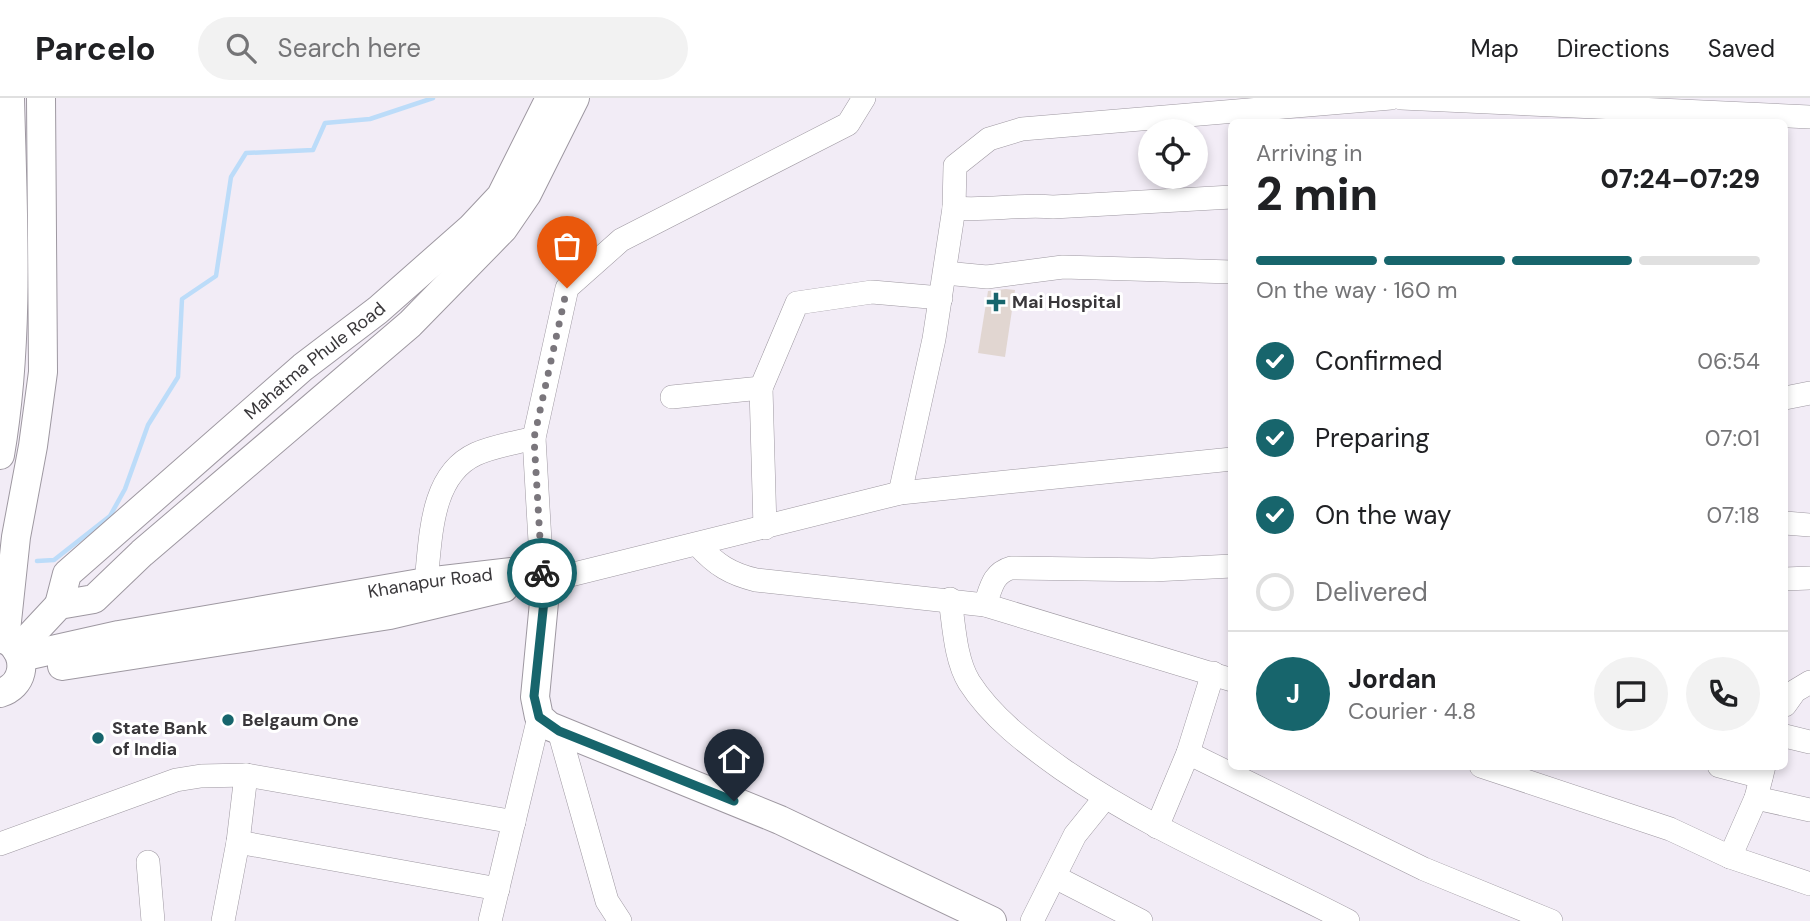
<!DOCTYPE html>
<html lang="en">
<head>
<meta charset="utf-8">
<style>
  body { margin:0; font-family:"DM Sans",sans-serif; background:#f2f2f2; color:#202124; height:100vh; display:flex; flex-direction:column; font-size:26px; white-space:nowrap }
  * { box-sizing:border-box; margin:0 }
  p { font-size:23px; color:#757577 }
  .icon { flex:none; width:38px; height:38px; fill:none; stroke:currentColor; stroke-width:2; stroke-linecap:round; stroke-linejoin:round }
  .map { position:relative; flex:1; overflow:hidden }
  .panel { position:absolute; left:1228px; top:21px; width:560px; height:651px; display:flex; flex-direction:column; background:#fff; border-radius:10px; box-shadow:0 4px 10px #0003 }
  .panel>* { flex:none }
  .tools { position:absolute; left:1138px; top:21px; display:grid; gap:14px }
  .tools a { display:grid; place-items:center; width:70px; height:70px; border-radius:50%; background:#fff; box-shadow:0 4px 10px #0003; font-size:35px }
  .pin { position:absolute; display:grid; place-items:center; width:60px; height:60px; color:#fff; margin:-72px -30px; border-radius:50% 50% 50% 0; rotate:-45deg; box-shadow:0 0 7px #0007 }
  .pin .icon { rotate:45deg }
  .courier { position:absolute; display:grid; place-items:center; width:70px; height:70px; margin:-35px; border:5px solid #17656c; border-radius:50%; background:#fff; color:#222; box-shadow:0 2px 9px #0007 }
  .head em { font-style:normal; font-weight:800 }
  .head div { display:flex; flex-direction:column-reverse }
  .head { display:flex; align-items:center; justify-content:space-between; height:119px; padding:0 28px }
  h1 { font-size:46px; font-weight:800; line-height:52px }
  .bar { display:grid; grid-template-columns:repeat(4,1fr); gap:10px 7px; align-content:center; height:84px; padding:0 28px }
  .bar i { height:9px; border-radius:5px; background:#e0e0e0 }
  .bar .active { background:#17656c }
  .bar p { grid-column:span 4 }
  .line { display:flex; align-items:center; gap:18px; padding:0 28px; border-top:2px solid #e0e0e0 }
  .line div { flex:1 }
  .round { display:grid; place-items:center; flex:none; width:74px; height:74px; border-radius:37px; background:#f2f2f2 }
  ol { padding:0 28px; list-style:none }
  li { display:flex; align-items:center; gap:21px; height:77px }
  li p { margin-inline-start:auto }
  li .icon { padding:7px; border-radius:50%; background:#17656c; color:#fff; stroke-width:4 }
  li:last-child { color:#757577 }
  li i { width:38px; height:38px; border:4px solid #e0e0e0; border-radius:50% }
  header { display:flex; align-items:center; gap:42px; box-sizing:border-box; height:98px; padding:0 35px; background:#fff; border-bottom:2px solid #e0e0e0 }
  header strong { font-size:33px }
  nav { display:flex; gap:38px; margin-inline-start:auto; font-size:24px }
  .search { width:490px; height:63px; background:#f2f2f2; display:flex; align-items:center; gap:18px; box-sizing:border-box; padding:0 24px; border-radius:38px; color:#757577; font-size:26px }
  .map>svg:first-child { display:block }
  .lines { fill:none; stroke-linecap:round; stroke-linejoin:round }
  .stream { stroke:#bcdcf9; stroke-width:4.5 }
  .building { fill:#e1d6d1 }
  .minor-casing { stroke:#9e98a1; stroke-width:24 }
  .major-casing { stroke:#9e98a1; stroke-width:30 }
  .minor { stroke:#fff; stroke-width:23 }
  .major { stroke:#fff; stroke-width:28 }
  .done { stroke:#7a767c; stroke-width:7; stroke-dasharray:0 12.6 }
  .route { stroke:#17656c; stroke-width:9 }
  .poi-dot { fill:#17656c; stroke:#fff; stroke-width:2.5 }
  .labels { text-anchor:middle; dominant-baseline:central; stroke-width:6; stroke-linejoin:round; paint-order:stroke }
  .poi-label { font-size:18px; font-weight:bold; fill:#39373a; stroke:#fff; text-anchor:start }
  .street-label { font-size:18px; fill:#39373a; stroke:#fff }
</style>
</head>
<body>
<header>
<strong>Parcelo</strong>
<div class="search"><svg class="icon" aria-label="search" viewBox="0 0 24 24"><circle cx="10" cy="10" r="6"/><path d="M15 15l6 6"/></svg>Search here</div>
<nav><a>Map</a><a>Directions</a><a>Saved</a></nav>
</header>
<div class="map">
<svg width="1810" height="823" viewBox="0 0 1810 823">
  <rect width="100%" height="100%" fill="#f2ecf6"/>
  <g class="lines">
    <polyline class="stream" points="37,463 54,462 110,418 125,391 148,327 178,279 182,201 216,178 231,79 246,55 313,52 325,25 370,21 433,0"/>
  </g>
  <polygon class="building" points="1006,191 1015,192 1005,259 978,255 988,193"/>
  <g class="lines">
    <defs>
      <g id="minor">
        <polyline points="1401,0 1810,19"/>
        <path d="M 954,110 C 987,113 1019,106 1053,109 L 1232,99"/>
        <polyline points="945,175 987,179 1063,169 1232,174"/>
        <polyline points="761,290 765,430"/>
        <polyline points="672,299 761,290 797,205 872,194 941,200"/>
        <polyline points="1785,300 1810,295"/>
        <polyline points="900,395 934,241 954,110 955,68 989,41 1022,31 1391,0"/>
        <polyline points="1785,425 1810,427"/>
        <path d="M 698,447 C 716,467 731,476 756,482 L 985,507 L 1232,582"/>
        <polyline points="542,478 534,340 567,190 621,142 848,26 864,0"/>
        <polyline points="1785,481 1810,480"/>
        <polyline points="546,483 900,395 1232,361"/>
        <path d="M 426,484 C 431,440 430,377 476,356 C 494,348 515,345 534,340"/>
        <path d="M 950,501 C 954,527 955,561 969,584 C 992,620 1027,646 1062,671 C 1151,733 1252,773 1348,823"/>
        <path d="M 985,507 C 991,490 993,475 1011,470 L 1153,472 L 1232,468"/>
        <polyline points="1785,607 1795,593 1810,584"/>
        <polyline points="559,633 607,803 620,823"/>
        <polyline points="1785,638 1810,644"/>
        <polyline points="1188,655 1424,771 1551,823"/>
        <polyline points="1481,668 1670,731 1730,759 1810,786"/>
        <polyline points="1719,668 1761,679"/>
        <polyline points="1756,700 1810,712"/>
        <polyline points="1157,729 1188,655 1213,575"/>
        <polyline points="238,744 498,791"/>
        <polyline points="0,746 176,682 201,678 246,677 514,724"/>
        <polyline points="1730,759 1756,700 1764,668"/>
        <polyline points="148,764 153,823"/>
        <polyline points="1055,779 1141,823"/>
        <polyline points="223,823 238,744 246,677"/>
        <polyline points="490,823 539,619"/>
        <polyline points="1032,823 1075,737 1104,701"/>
      </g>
      <g id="major">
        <path d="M 0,357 C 20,239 13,120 10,0"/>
        <path id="s1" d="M 59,507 L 67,476 L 303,269 L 378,212 L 471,130 L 501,98 L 550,0"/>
        <polyline points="5,542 16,439 33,348 43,274 41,0"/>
        <polyline points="17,552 59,507 94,501 142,455 410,226 503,131 527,96 575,0"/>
        <path id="s2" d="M 21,559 L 119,537 L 426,484 L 520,473 L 542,478 L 546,483 L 535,599 L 539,619 L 549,628 L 780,722 L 992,823"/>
        <polyline points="62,568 390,517 504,490"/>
        <path d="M 0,595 C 23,588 28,563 12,546"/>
      </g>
    </defs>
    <use href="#minor" class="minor-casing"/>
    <use href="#major" class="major-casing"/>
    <use href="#minor" class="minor"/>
    <use href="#major" class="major"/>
  </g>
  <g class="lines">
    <polyline class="done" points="542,475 534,340 567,190"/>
    <polyline class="route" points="542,475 546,484 534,598 539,619 559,633 734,703"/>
  </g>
  <g class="poi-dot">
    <path d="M992.5 193.5h7v7h7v7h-7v7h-7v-7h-7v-7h7z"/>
    <circle cx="228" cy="622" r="7"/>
    <circle cx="98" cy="640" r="7"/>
  </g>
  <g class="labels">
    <g class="poi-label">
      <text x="1012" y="204">Mai Hospital</text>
      <text x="242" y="622">Belgaum One</text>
      <text x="112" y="630">State Bank<tspan x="112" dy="21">of India</tspan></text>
    </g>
    <g class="street-label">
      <text stroke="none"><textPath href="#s1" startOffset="359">Mahatma Phule Road</textPath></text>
      <text stroke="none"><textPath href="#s2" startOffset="416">Khanapur Road</textPath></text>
    </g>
  </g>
</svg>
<div class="tools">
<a><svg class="icon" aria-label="locate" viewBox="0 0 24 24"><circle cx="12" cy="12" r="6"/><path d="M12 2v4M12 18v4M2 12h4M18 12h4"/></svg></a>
</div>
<div class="pin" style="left:567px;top:190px;background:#ea580c"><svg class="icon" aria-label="bag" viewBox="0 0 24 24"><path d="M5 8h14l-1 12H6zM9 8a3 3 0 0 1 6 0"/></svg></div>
<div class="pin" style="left:734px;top:703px;background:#1f2937"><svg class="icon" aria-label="home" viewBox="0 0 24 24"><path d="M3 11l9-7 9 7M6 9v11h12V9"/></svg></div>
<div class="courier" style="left:542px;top:475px"><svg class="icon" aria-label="bike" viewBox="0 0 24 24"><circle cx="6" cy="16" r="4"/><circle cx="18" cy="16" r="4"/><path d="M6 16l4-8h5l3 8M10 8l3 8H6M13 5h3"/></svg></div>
<section class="panel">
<div class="head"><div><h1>2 min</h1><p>Arriving in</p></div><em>07:24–07:29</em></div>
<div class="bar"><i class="active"></i><i class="active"></i><i class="active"></i><i></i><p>On the way · 160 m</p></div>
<ol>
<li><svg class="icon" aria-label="check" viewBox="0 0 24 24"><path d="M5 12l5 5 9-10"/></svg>Confirmed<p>06:54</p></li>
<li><svg class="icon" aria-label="check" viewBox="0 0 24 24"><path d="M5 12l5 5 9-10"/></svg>Preparing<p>07:01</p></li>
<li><svg class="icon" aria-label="check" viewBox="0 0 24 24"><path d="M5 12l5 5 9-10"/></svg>On the way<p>07:18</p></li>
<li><i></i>Delivered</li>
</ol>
<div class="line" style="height:126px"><b class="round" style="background:#17656c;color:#fff">J</b><div><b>Jordan</b><p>Courier · 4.8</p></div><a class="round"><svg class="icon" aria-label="chat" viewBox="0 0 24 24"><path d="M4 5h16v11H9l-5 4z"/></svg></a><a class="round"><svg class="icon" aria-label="phone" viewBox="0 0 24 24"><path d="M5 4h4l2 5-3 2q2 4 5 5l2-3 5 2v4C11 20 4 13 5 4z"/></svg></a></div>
</section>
</div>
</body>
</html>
